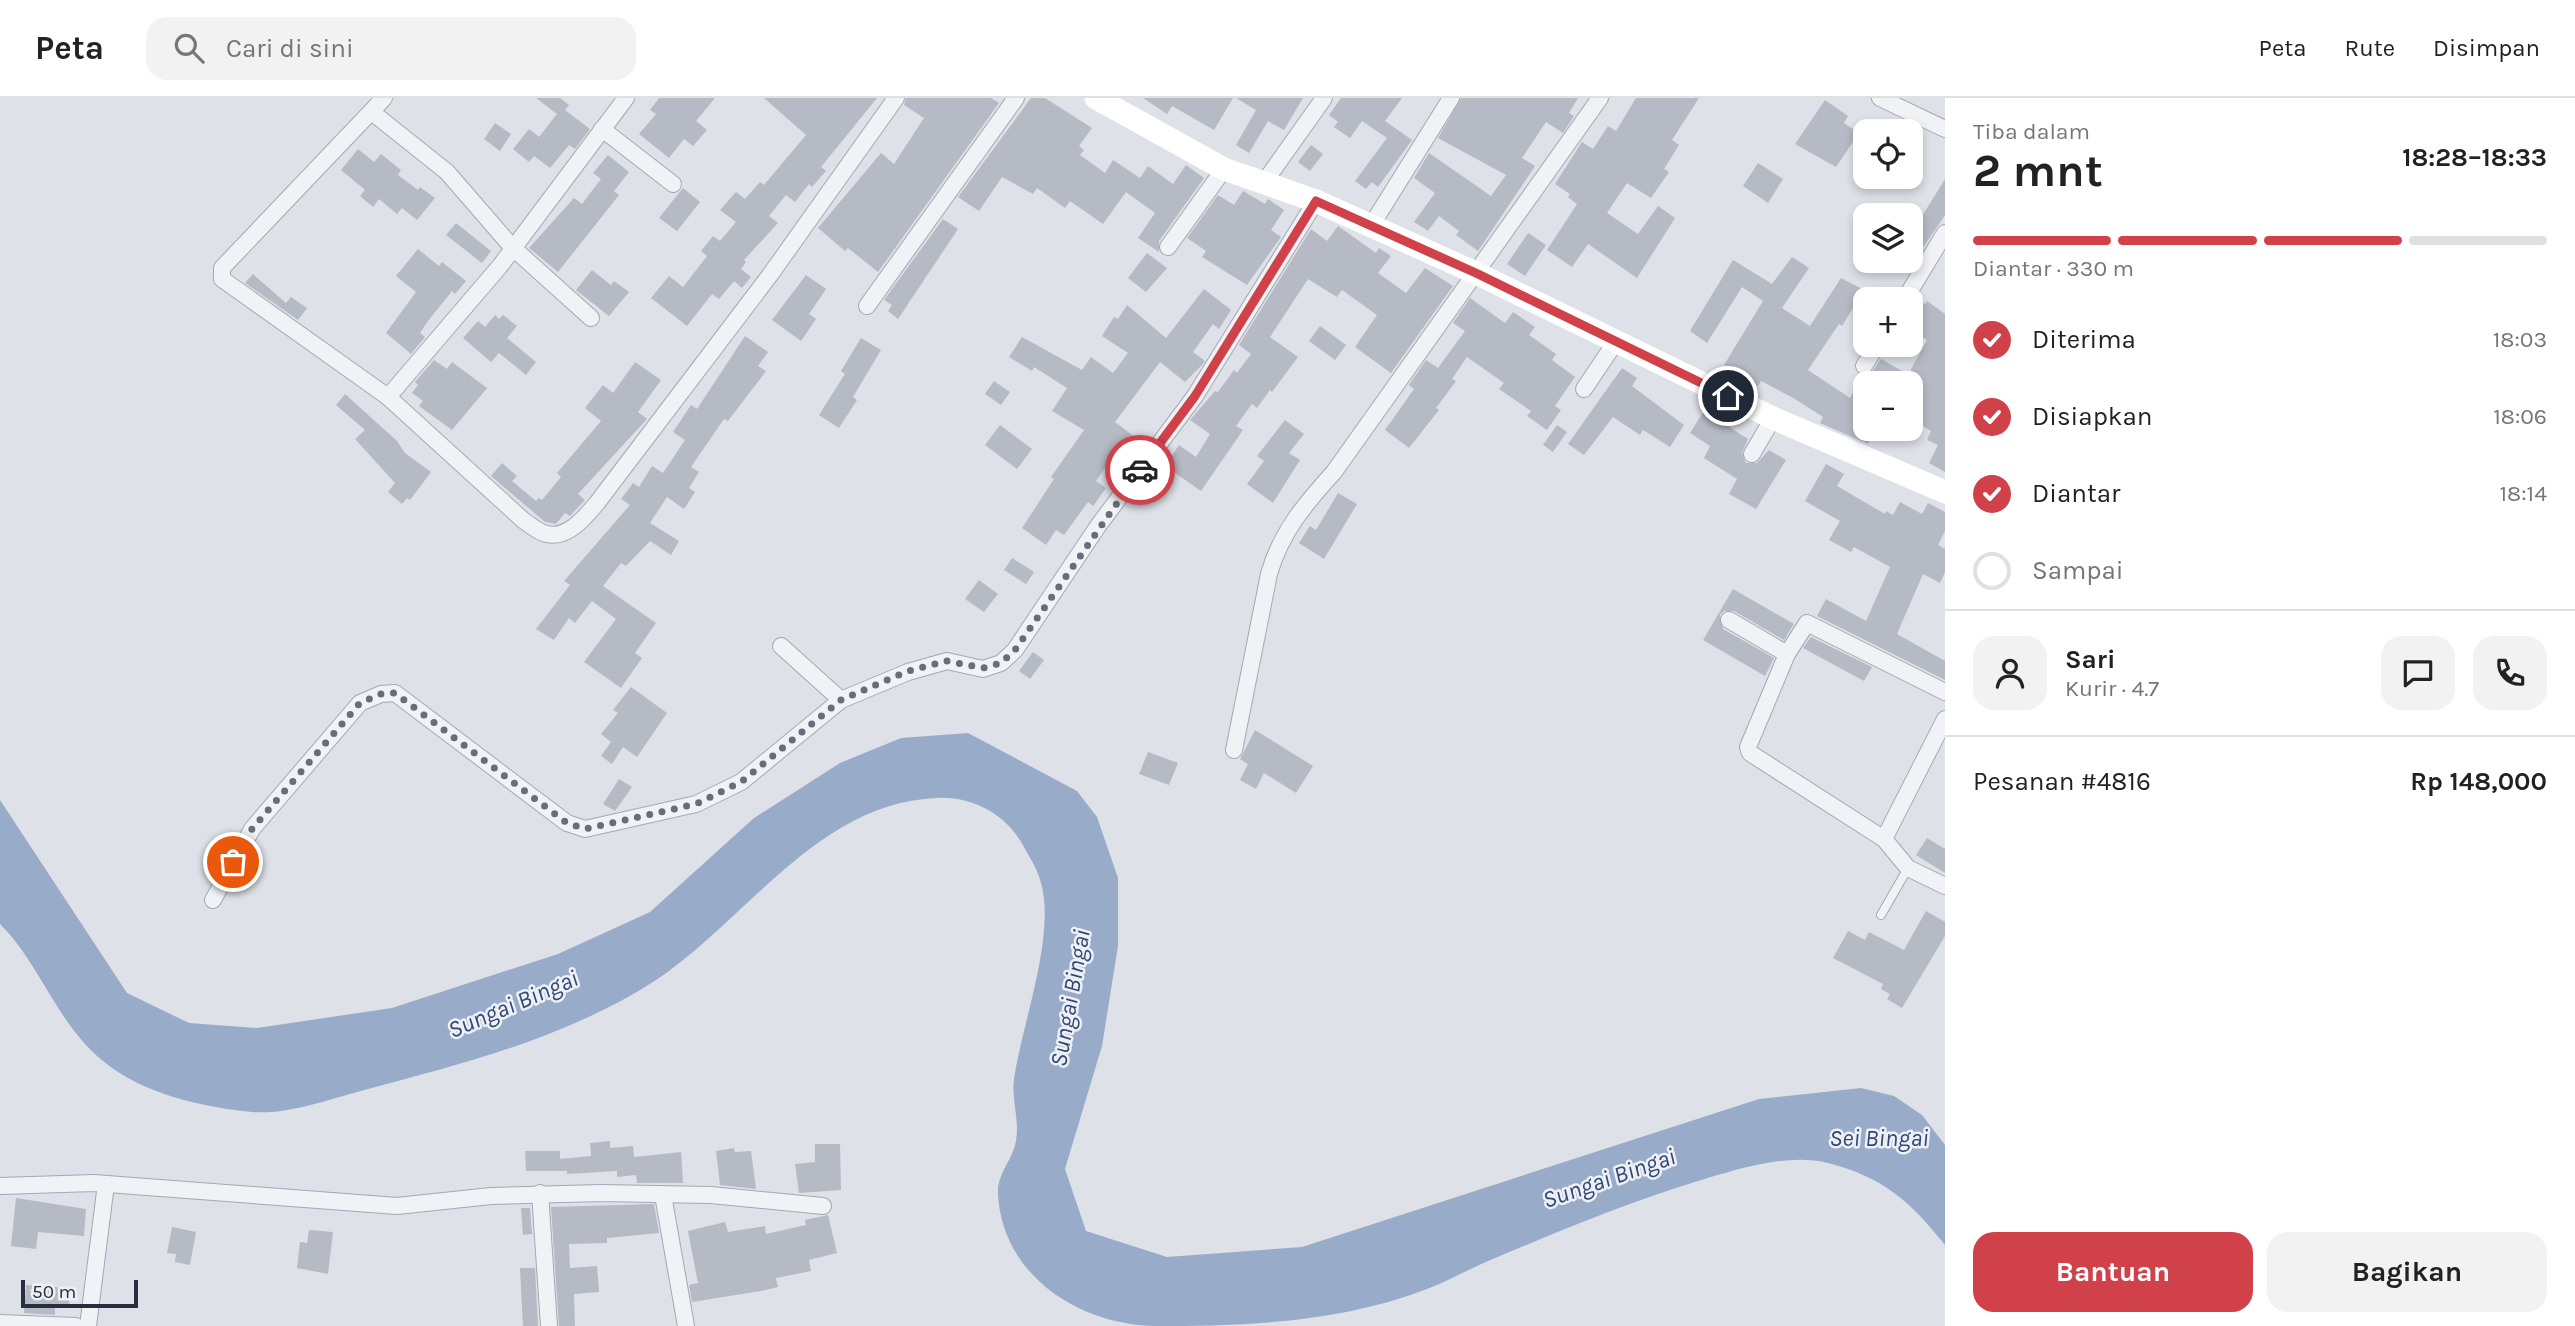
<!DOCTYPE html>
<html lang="id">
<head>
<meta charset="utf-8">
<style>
  body { margin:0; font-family:Karla,sans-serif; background:#f2f2f2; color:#222; height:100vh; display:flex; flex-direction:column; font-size:26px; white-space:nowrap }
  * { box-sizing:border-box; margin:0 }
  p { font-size:23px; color:#767676 }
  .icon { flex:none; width:38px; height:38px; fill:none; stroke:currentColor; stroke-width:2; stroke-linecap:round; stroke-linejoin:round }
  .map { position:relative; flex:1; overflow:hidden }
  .panel { display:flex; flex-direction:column; background:#fff; width:630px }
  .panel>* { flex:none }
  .fabs { position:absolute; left:1853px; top:21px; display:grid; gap:14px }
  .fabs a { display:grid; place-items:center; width:70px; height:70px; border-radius:14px; background:#fff; box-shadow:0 4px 10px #0003; font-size:35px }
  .scale { position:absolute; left:21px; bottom:18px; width:117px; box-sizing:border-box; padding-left:7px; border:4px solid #272e3f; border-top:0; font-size:19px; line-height:24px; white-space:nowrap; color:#272e3f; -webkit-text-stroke:5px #eef0f6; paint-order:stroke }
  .pin { position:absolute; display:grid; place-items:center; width:60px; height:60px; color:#fff; margin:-30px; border:4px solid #fff; border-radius:50%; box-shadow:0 2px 7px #0007 }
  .courier { position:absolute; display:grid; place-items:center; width:70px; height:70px; margin:-35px; border:5px solid #d0414a; border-radius:50%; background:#fff; color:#222; box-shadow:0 2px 9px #0007 }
  .overview em { font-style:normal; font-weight:700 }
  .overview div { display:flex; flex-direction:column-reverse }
  .overview { display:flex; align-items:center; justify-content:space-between; height:119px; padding:0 28px }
  h1 { font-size:46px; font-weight:700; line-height:52px }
  .bar { display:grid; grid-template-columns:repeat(4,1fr); gap:10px 7px; align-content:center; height:84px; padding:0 28px }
  .bar i { height:9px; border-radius:5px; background:#e0e0e0 }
  .bar .on { background:#d0414a }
  .bar p { grid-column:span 4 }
  .line { display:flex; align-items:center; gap:18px; padding:0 28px; border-top:2px solid #e0e0e0 }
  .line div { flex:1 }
  .round { display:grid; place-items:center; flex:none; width:74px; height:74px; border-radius:21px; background:#f2f2f2 }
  ol { padding:0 28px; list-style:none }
  li { display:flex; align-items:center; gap:21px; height:77px }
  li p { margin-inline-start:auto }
  li .icon { padding:7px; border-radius:50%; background:#d0414a; color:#fff; stroke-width:4 }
  li:last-child { color:#767676 }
  li i { width:38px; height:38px; border:4px solid #e0e0e0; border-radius:50% }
  .button { display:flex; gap:14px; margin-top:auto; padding:14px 28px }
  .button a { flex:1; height:80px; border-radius:21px; background:#d0414a; color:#fff; font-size:28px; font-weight:700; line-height:80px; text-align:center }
  .button a+a { background:#f2f2f2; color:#222 }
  header { display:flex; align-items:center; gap:42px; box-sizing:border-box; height:98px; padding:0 35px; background:#fff; border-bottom:2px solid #e0e0e0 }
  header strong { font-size:33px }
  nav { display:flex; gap:38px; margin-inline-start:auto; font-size:24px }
  .search { width:490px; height:63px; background:#f2f2f2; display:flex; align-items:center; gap:18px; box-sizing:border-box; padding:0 24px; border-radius:21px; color:#767676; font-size:26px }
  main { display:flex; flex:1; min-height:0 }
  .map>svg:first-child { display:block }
  .water { fill:#98acc9 }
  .building { fill:#b5bac5 }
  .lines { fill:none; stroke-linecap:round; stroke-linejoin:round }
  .lane-casing { stroke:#a3a8b2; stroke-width:10 }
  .street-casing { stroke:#a3a8b2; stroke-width:18 }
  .lane { stroke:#f1f2f6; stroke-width:8 }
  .street { stroke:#f1f2f6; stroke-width:16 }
  .secondary { stroke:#fff; stroke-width:23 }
  .done { stroke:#676d7a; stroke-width:7; stroke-dasharray:0 12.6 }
  .route { stroke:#d0414a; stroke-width:9 }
  .labels { text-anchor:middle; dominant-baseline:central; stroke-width:5; stroke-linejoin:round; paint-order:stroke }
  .water-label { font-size:24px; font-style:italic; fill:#314973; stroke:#eef0f6 }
</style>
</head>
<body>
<header>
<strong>Peta</strong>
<div class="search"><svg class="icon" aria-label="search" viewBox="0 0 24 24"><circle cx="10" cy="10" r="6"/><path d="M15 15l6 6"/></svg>Cari di sini</div>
<nav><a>Peta</a><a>Rute</a><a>Disimpan</a></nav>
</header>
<main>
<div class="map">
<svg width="1945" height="1228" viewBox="0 0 1945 1228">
  <rect width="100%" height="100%" fill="#dee1e8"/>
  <path class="water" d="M 968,635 L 1077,693 L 1097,719 L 1118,780 L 1118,848 L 1102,948 L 1065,1071 L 1086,1133 L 1167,1159 L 1302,1149 L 1759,1001 L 1861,990 L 1894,998 L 1922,1017 L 1945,1047 L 1945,1147 C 1911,1104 1883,1079 1828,1065 C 1787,1055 1738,1071 1698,1083 C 1626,1105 1557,1134 1488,1163 C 1467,1172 1448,1183 1427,1191 C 1338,1225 1247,1228 1153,1228 C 1077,1226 1002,1176 998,1096 C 997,1076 1011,1064 1015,1047 C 1021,1025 1011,1002 1014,981 C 1022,926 1056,837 1041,785 C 1038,772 1030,760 1024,749 C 1007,717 973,698 937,700 C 818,704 745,824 653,884 C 567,939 466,965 368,991 C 332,1000 290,1017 252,1014 C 201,1009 143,996 103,963 C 57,926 41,867 0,826 L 0,702 L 127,895 L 189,925 L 257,930 L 392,910 L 558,856 L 650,814 L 754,720 L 840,665 L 901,640 Z"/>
  <g class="building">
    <polygon points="536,0 560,0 569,7 565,12 590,31 575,51 569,47 550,70 534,58 529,64 513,51 529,31 539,39 557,16"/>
    <polygon points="659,0 715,0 696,23 707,32 693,48 684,41 669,60 639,36 656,16 650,12"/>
    <polygon points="764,0 877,0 821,69 826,73 812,89 809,86 795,104 786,97 769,118 778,125 744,162 746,164 741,171 751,179 742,190 734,183 719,201 712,196 687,228 651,200 669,178 683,189 707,158 701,153 713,138 720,143 736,124 720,112 736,94 745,101 760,84 764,87 806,37"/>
    <polygon points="906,0 991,0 999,5 878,174 848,150 845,153 818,130 881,55 894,66 924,20 904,7"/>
    <polygon points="1031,0 1045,0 1092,30 1079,48 1084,52 1080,57 1105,75 1113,62 1140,80 1148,68 1173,86 1186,67 1204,80 1159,143 1159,154 1138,140 1155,115 1126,94 1103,126 1070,103 1065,110 1037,90 1033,96 1002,79 979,113 958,99"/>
    <polygon points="1143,0 1233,0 1214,32 1172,8 1167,16"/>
    <polygon points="1236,0 1303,0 1284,32 1268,23 1249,55 1236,47 1256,12"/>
    <polygon points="1341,0 1402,0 1385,23 1412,42 1378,89 1372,84 1366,91 1355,83 1387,40 1362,23 1350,40 1334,29 1338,24 1329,17"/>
    <polygon points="1461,0 1578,0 1569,15 1574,18 1563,35 1546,24 1522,60 1535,68 1478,153 1456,137 1459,133 1439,118 1428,133 1414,124 1435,95 1414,80 1429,55 1491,98 1506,77 1438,40"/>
    <polygon points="1636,0 1699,0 1672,42 1679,47 1664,71 1669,74 1651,100 1627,85 1607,115 1638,136 1658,108 1675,120 1637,180 1588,146 1572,169 1547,152 1577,106 1568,99 1570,96 1555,86 1582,44 1593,51 1608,28 1616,33"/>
    <polygon points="1825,2 1848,18 1844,25 1859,35 1836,69 1795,46"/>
    <polygon points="495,25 511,36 500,53 484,41"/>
    <polygon points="1311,47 1323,56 1310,73 1298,64"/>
    <polygon points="358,51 374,64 381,56 401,72 398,77 418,92 420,89 435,100 417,122 402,110 397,116 379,101 373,109 360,98 365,92 341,72"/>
    <polygon points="608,57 629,74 614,93 619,97 558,174 529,150 574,100 582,106 601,81 593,75"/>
    <polygon points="1758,65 1783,81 1768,105 1743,88"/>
    <polygon points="1945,81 1945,117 1922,151 1911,143 1911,136"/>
    <polygon points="683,90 700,104 677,133 659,120"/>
    <polygon points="1243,93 1265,106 1268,101 1284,112 1271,132 1281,139 1247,187 1202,159 1206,153 1187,140 1218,97 1234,107"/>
    <polygon points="943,121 958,131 898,221 888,213 892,207 884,202"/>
    <polygon points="456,125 491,153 482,165 446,137"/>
    <polygon points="1338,128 1376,155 1379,150 1391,158 1378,175 1406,195 1425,170 1453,188 1391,275 1355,249 1377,217 1342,192 1337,199 1308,181 1270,239 1298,259 1272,294 1270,292 1257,310 1252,306 1236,328 1243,332 1201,393 1165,368 1179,347 1196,359 1210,336 1190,322 1215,293 1218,294 1234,272 1237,275 1251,256 1239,247 1311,131 1327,143"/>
    <polygon points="1528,135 1546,147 1525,178 1507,166"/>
    <polygon points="418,151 439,168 442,164 466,183 455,196 452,193 428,223 420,235 425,239 411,256 386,235 416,194 396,178"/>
    <polygon points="1147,155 1167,170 1146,194 1128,180"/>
    <polygon points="1792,159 1809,170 1782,210 1810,228 1841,180 1864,192 1842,228 1839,226 1808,272 1850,300 1862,278 1870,277 1881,261 1911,278 1911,271 1927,242 1911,232 1911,209 1917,201 1925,206 1927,203 1945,216 1945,374 1929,365 1938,347 1927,342 1931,333 1911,320 1911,285 1866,285 1866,331 1875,331 1868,346 1820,325 1823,319 1795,301 1761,283 1758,288 1724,267 1763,203 1742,189 1707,245 1690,233 1733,162 1772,186"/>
    <polygon points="592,172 611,187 614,183 629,194 609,218 576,192"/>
    <polygon points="253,176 286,205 291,199 307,210 298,222 245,185"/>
    <polygon points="806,177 826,191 809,216 816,221 801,243 772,222"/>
    <polygon points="1204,191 1231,212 1219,231 1213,226 1193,254 1205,263 1202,267 1185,284 1160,264 1115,324 1145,347 1132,366 1116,354 1096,383 1106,390 1093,408 1088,404 1064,437 1056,432 1046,447 1022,430 1054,381 1051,379 1084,332 1052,313 1067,290 1034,269 1032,273 1009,259 1022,239 1082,272 1091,259 1113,275 1128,255 1102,238 1114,219 1118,221 1127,207 1166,240"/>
    <polygon points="1470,200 1505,225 1513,214 1535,229 1529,237 1556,256 1552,262 1575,279 1555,308 1561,312 1547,332 1527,318 1531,313 1499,291 1504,285 1467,259 1452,281 1456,283 1436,310 1439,312 1409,350 1385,332 1414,291 1409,287 1426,262 1438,270 1465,233 1453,225"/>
    <polygon points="495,217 499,221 503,217 517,228 507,240 536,264 526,277 499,255 491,264 463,240 478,223 485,229"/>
    <polygon points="1320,228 1346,247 1335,262 1309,243"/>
    <polygon points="745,238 768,254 758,268 766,273 728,323 724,321 691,369 699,374 689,390 695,394 684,411 667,399 650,425 679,443 671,457 650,443 626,468 621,465 603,488 656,525 635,555 642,560 621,590 584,564 616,521 592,503 575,525 569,520 554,542 536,531 570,487 564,483 630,407 621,401 633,385 639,389 652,368 663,375 685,342 673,334 691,307 697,311"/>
    <polygon points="861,240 881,252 853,299 857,302 839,330 819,317 845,276 841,273"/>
    <polygon points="434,262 447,271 452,264 487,290 452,332 419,308 423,303 412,295 418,287 415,284"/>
    <polygon points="635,264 661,282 638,314 647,321 578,396 585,402 570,418 565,415 556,426 545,424 491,378 502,365 517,378 512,383 536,403 539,400 542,402 561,379 557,375 601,323 585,310 603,287 613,295"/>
    <polygon points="1622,270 1637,280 1632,288 1684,327 1670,349 1643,332 1640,337 1613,319 1584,357 1568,346"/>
    <polygon points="994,283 1010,294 1001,307 985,296"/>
    <polygon points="345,296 397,343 405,355 431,374 410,402 407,400 402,406 388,394 395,385 355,341 365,332 336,307"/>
    <polygon points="1704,313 1748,341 1742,355 1746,365 1757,365 1769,352 1786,362 1756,411 1729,396 1737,381 1704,360 1710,348 1690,335"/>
    <polygon points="1285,322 1304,336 1289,355 1300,362 1273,405 1247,386 1264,363 1257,358"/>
    <polygon points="1000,327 1032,351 1017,371 985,347"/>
    <polygon points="1557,327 1567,334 1553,354 1543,347"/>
    <polygon points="1826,366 1844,376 1837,388 1885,416 1886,413 1893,417 1900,404 1922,416 1928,405 1945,414 1945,433 1938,447 1945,451 1945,474 1940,485 1923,476 1897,536 1945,563 1945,582 1817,518 1826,501 1866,523 1890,469 1854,449 1851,454 1829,442 1840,423 1805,403"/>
    <polygon points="1338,395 1357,406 1324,461 1299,445 1310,428 1316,432"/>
    <polygon points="1012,460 1034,474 1026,486 1004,472"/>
    <polygon points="979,482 998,496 984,514 965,501"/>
    <polygon points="1733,491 1794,526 1784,542 1734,513 1724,513 1720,517 1723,531 1774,560 1765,578 1703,542"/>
    <polygon points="1811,539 1872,569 1864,583 1803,550"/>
    <polygon points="1033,554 1044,562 1030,581 1019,573"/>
    <polygon points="631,589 667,615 637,659 623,649 612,666 601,658 611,644 601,636 618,615 613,612"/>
    <polygon points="1255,632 1313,668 1296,695 1264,675 1256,691 1240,682 1248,666 1240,661"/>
    <polygon points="1148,654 1178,665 1169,687 1139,676"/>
    <polygon points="619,681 632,689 615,713 603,706"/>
    <polygon points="1927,740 1945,751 1945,775 1916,757"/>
    <polygon points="1926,813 1945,824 1945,838 1902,910 1887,901 1890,896 1881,891 1883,886 1833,860 1848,833 1865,842 1869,834 1904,852"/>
    <polygon points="610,1043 610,1050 633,1048 634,1059 681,1054 683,1085 637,1085 636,1077 617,1079 617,1073 567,1076 567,1073 526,1073 525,1053 560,1053 560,1061 591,1058 590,1045"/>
    <polygon points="815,1046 840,1046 841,1092 799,1095 795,1066 815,1064"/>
    <polygon points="734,1050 735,1054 751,1053 756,1091 720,1087 716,1053"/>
    <polygon points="16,1100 86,1111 84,1138 38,1134 36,1151 11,1148"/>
    <polygon points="654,1106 659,1135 607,1140 607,1145 569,1146 570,1170 597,1168 599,1194 574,1196 575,1228 559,1228 551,1109"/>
    <polygon points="521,1110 530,1110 532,1136 523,1137"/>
    <polygon points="828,1117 837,1155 809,1162 811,1173 776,1180 778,1189 761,1193 692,1204 689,1187 698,1185 688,1133 725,1124 728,1134 765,1128 766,1136 806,1127 805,1122"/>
    <polygon points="172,1129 196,1134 190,1167 175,1164 176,1156 167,1155"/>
    <polygon points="309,1132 333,1134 328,1176 297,1170 300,1144 307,1145"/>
    <polygon points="520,1170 535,1170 538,1228 523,1228"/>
    <polygon points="26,1187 70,1190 69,1210 55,1209 55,1217 24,1215"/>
  </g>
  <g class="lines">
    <defs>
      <polyline id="lane" points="1881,817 1908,770"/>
      <g id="street">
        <path d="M 384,0 L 222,170 L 222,181 L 388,299 L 523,422 C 529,426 539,435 547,436 C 568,441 585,419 597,405 L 770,177 L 896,0"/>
        <polyline points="1880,0 1945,31"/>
        <polyline points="373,15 447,74 512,149 591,220"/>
        <polyline points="602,31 673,86"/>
        <polyline points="1263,86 1324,0"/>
        <polyline points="1371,128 1451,0"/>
        <polyline points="1168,149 1224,71"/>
        <polyline points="1905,201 1945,135"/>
        <polyline points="867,208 1016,0"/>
        <polyline points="1864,268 1877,247"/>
        <polyline points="1584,291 1617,242"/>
        <polyline points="388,299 500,168 626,0"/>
        <polyline points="1752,356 1773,320"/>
        <polyline points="1729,522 1787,556"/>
        <polyline points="781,548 841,602"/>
        <polyline points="1945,594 1807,525 1787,556 1748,649 1750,655 1884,741 1908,770 1945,788"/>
        <path d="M 1234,652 L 1269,476 C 1281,434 1305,406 1334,374 L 1600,0"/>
        <polyline points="1884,741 1945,621"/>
        <polyline points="213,802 252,731 360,605 381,596 395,595 567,725 585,731 696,706 741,684 841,602 908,574 947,563 983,571 1001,565 1015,552 1098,428 1195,298 1316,103"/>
        <polyline points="0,1088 94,1085 397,1108 491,1098 601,1095 711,1097 823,1108"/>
        <polyline points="540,1095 549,1228"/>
        <polyline points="663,1097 686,1228"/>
        <polyline points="0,1225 76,1228"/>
        <polyline points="88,1228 106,1086"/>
      </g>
    </defs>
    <use href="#lane" class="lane-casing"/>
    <use href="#street" class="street-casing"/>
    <use href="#lane" class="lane"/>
    <use href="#street" class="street"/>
    <polyline class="secondary" points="1096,0 1224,71 1316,103 1478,176 1773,320 1945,394"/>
  </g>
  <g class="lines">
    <polyline class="done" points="233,764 252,731 360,605 381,596 395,595 567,725 585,731 696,706 741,684 841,602 908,573 947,563 983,570 1001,565 1015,552 1140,372"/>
    <polyline class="route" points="1140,372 1195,298 1316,103 1478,176 1728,298"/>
  </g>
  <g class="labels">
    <g class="water-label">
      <text transform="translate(1070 900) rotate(-80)">Sungai Bingai</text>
      <text transform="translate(513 906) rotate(-23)">Sungai Bingai</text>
      <text x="1879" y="1040">Sei Bingai</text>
      <text transform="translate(1609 1080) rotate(-19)">Sungai Bingai</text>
    </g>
  </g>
</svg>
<div class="fabs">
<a><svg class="icon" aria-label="locate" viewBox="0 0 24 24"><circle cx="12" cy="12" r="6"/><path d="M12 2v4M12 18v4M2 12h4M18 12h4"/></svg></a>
<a><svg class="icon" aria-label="layers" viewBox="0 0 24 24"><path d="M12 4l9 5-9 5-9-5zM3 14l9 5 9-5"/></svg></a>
<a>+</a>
<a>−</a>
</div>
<div class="scale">50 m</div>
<div class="pin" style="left:233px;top:764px;background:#ea580c"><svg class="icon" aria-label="bag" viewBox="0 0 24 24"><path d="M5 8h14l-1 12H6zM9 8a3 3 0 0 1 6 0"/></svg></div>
<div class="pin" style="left:1728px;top:298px;background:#1f2937"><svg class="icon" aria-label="home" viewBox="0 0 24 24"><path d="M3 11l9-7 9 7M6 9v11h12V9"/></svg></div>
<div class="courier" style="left:1140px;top:372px"><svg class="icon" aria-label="car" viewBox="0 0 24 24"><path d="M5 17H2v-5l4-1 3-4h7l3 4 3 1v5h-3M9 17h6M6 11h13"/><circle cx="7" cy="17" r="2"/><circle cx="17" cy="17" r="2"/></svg></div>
</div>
<section class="panel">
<div class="overview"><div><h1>2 mnt</h1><p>Tiba dalam</p></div><em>18:28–18:33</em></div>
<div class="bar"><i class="on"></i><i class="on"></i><i class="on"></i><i></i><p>Diantar · 330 m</p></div>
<ol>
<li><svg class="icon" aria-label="check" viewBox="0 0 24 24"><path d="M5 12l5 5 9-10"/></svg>Diterima<p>18:03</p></li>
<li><svg class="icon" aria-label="check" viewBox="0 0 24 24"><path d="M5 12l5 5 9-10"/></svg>Disiapkan<p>18:06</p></li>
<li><svg class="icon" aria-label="check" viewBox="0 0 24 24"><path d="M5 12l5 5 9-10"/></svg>Diantar<p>18:14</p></li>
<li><i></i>Sampai</li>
</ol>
<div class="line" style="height:126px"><a class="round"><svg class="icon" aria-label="person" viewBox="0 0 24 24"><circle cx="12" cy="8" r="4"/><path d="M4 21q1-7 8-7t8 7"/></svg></a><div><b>Sari</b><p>Kurir · 4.7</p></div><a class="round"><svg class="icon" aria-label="chat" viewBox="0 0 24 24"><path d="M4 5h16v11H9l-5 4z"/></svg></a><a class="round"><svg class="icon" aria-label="phone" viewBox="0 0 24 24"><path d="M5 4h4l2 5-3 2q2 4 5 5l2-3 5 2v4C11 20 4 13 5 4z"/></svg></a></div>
<div class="line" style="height:91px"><div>Pesanan #4816</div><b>Rp 148,000</b></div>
<div class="button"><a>Bantuan</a><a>Bagikan</a></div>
</section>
</main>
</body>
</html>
